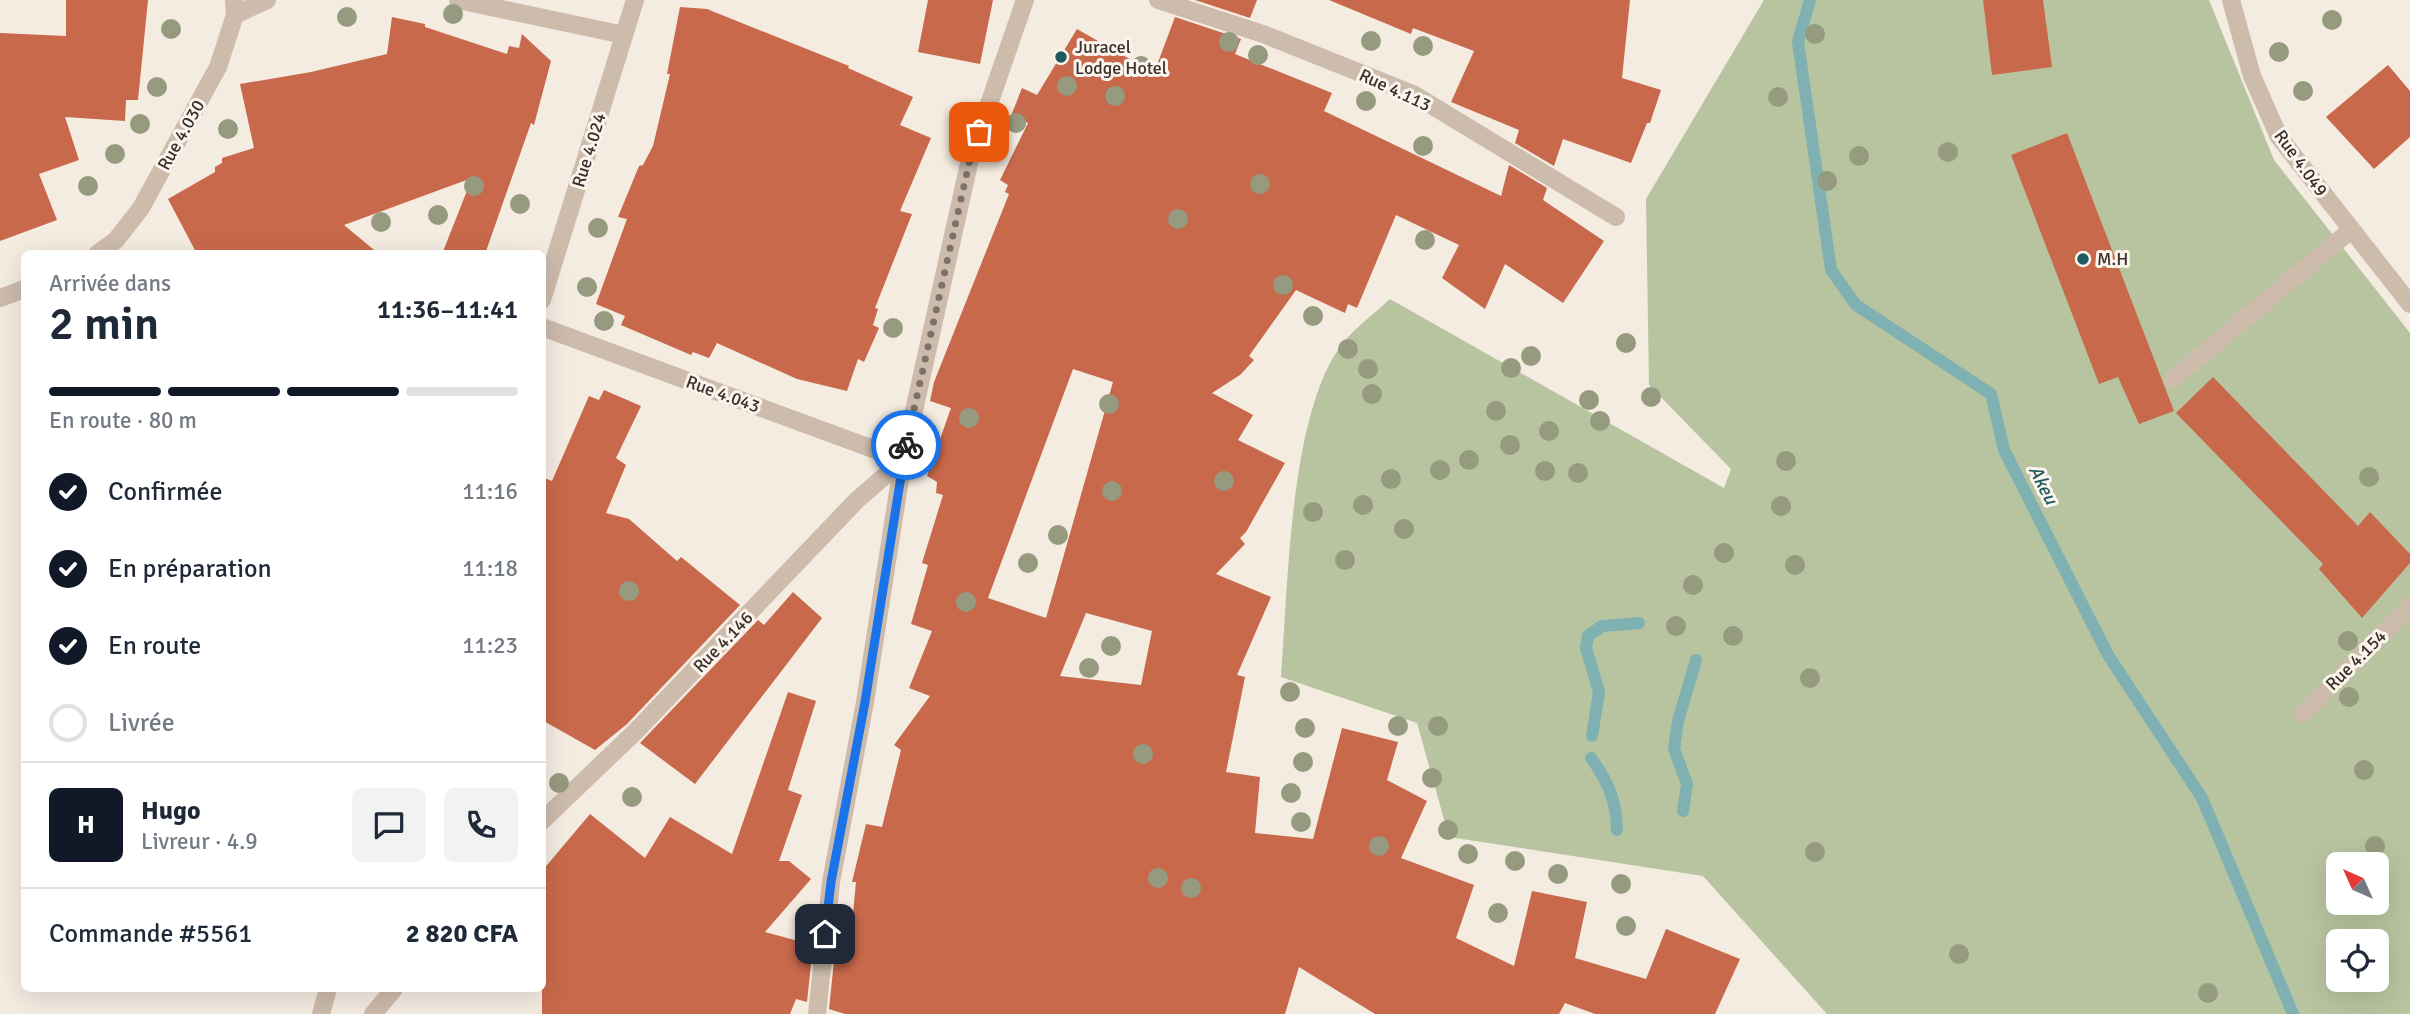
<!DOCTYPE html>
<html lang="fr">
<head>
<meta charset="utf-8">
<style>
  body { margin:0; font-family:Signika,sans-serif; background:#f2f2f3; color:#1f2937; height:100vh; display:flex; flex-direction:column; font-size:26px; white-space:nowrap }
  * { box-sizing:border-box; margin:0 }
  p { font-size:23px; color:#747a83 }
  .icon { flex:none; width:38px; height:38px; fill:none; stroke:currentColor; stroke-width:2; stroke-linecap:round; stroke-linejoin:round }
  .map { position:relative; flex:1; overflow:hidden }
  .sheet { position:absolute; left:21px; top:250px; width:525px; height:742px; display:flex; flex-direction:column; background:#fff; border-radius:10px; box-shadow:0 7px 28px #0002 }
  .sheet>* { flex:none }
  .needle { width:46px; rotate:315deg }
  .buttons { position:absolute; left:2326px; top:852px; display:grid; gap:14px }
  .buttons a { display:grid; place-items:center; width:63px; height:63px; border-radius:10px; background:#fff; box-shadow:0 7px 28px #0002; font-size:35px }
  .pin { position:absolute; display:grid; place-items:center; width:60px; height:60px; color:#fff; margin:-30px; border-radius:14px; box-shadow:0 4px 10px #0006 }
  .courier { position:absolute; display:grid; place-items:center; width:70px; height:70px; margin:-35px; border:5px solid #1a73e8; border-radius:50%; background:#fff; color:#222; box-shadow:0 2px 9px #0007 }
  .head em { font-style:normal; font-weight:600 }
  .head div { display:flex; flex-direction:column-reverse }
  .head { display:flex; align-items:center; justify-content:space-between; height:119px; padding:0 28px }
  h1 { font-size:46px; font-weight:600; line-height:52px }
  .bar { display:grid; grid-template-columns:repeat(4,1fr); gap:10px 7px; align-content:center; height:84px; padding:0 28px }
  .bar i { height:9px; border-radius:5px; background:#e0e1e3 }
  .bar .current { background:#111827 }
  .bar p { grid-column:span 4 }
  .line { display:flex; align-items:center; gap:18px; padding:0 28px; border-top:2px solid #e0e1e3 }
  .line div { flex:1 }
  .round { display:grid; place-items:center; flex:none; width:74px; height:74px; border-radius:10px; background:#f2f2f3 }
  ol { padding:0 28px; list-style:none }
  li { display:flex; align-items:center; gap:21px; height:77px }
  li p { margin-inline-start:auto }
  li .icon { padding:7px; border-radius:50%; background:#111827; color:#fff; stroke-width:4 }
  li:last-child { color:#747a83 }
  li i { width:38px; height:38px; border:4px solid #e0e1e3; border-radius:50% }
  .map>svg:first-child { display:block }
  .green { fill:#b8c4a0; fill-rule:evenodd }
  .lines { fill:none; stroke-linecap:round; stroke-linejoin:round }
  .stream { stroke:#7fb0b2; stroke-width:12 }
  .building { fill:#c8694b; fill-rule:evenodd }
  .minor { stroke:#cdbbac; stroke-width:18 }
  .tree { fill:#969b7f }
  .done { stroke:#7c716b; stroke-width:7; stroke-dasharray:0 12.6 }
  .route { stroke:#1a73e8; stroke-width:9 }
  .poi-dot { fill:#1f5a5e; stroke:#fbf5ee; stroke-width:2.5 }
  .labels { text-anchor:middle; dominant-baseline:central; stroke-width:6; stroke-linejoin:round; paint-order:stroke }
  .poi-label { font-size:18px; fill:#3b302b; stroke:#fbf5ee; text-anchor:start }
  .street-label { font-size:18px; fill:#3b302b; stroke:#fbf5ee }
  .water-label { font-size:19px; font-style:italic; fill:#1f5a5e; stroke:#fbf5ee }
</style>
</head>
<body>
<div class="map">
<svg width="2410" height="1014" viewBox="0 0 2410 1014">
  <rect width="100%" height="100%" fill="#f4ebe1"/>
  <path class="green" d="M 1764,0 L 2209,0 L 2274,160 L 2410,333 L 2410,1014 L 1827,1014 L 1703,876 L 1449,837 L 1417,723 L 1281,677 C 1288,590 1289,411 1343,343 C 1356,327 1375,313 1390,299 L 1724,488 L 1731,469 L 1649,385 L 1646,199 ZM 2338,864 L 2376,864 L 2376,903 L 2338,903 ZM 2338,942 L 2376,942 L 2376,980 L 2338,980 Z"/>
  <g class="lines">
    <g class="stream">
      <polyline points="1810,0 1798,42 1831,270 1856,305 1991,394 2004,450 2108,655 2202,798 2293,1014"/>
      <polyline points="1592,736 1599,692 1586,648 1588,636 1602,626 1639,623"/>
      <path d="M 1591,758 C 1607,780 1617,801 1617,830"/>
      <polyline points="1683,811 1687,784 1674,749 1678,721 1696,660"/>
    </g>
  </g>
  <g class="building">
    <polygon points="66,0 148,0 138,100 126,100 125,121 65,117 79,160 39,174 57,220 0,241 0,33 66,36"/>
    <polygon points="928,0 993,0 980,64 918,52"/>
    <polygon points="1195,0 1257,0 1250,18"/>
    <polygon points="1329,0 1630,0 1622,78 1661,90 1650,123 1647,123 1631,163 1563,139 1554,166 1515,143 1519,130 1451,102 1474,51 1413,28 1411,34"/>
    <polygon points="1983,0 2043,0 2052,67 1992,75"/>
    <polygon points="680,7 707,9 849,66 848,68 913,97 900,125 931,138 900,211 912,214 875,308 878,309 873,325 879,328 864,362 858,359 847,391 797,379 717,343 709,358 693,352 691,355 621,325 625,316 596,304 627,219 618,217 639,166 643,165 653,146 670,74 667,74"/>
    <polygon points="392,17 425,24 425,27 507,54 509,46 519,48 522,34 551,61 534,125 531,123 485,254 442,254 472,178 344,225 379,254 197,254 168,199 215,172 215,167 222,163 222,158 254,148 240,84 311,72 387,54"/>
    <path d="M 1175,17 L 1241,39 L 1235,54 L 1332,93 L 1324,111 L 1501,196 L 1509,165 L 1547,188 L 1543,200 L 1604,241 L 1563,303 L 1505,264 L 1485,309 L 1442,278 L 1459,245 L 1396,215 L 1357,308 L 1348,304 L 1345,313 L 1296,290 L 1249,356 L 1254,360 L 1240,375 L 1212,393 L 1253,415 L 1238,440 L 1285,463 L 1246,532 L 1240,538 L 1245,544 L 1216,574 L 1271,597 L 1237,675 L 1245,677 L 1226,772 L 1260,777 L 1255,833 L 1313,839 L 1342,728 L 1398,742 L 1387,780 L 1427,801 L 1401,858 L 1474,885 L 1456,938 L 1514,966 L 1532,891 L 1587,902 L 1575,958 L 1646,979 L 1666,929 L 1740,959 L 1715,1014 L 1595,1014 L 1565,1003 L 1559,1014 L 1375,1014 L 1299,967 L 1285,1014 L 845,1014 L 829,1009 L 835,952 L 849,956 L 856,882 L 852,882 L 866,824 L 882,827 L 901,750 L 894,745 L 930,696 L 909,688 L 932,631 L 911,624 L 928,565 L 922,563 L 943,495 L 936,493 L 937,482 L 927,476 L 951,408 L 930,401 L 934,382 L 1009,194 L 1005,192 L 1008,185 L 1000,180 L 1028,123 L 1011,116 L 1022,88 L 1037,95 L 1077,29 L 1154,73 ZM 1073,369 L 1113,382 L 1046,618 L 988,598 ZM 1086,613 L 1152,631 L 1141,685 L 1060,676 Z"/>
    <polygon points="2388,65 2410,91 2410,137 2374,169 2326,117"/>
    <polygon points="2067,133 2174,411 2139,424 2118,377 2099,384 2011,155"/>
    <polygon points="2213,377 2358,526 2370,512 2410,554 2410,563 2362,618 2319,569 2323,564 2176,413"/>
    <polygon points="604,390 641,406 616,458 626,465 606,513 629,519 677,561 681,557 740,605 627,724 595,750 542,720 542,477 552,481 589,396 599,400"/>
    <polygon points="793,592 822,618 695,784 640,743 758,620 764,625"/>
    <polygon points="788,692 816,701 788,790 802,795 779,861 789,861 811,879 765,932 813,945 807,1002 796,999 790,1014 542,1014 542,871 590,814 645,858 670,817 732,854"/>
  </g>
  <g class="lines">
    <g class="minor">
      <polyline points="458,0 624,35"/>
      <polyline points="1158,0 1263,34 1413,94 1616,217"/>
      <polyline points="2231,0 2252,76 2279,137 2410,304"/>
      <polyline points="235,15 267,0"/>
      <polyline points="97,254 116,240 141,208 218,67 235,15 234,0"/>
      <polyline points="0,298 24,289"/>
      <polyline points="542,300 635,0"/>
      <polyline points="542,327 903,460 857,500 635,732 542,821"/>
      <polyline points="2173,379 2351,230"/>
      <polyline points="2303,714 2410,606"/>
      <polyline points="321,1014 328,989"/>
      <polyline points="373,1014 394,989"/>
      <polyline points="817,1014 831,882 865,702 903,460 970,159 1025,0"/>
    </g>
  </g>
  <g class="tree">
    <circle cx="453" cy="14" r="10"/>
    <circle cx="347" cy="17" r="10"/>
    <circle cx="2332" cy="20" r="10"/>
    <circle cx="171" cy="29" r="10"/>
    <circle cx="1815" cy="34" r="10"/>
    <circle cx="1371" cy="41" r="10"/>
    <circle cx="1229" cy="42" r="10"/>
    <circle cx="1423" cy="46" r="10"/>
    <circle cx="2279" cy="52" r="10"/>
    <circle cx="1258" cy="55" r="10"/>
    <circle cx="1141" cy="66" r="10"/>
    <circle cx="1067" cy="86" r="10"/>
    <circle cx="157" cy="87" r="10"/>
    <circle cx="2303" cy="91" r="10"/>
    <circle cx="1115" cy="96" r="10"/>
    <circle cx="1778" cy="97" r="10"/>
    <circle cx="1366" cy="101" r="10"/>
    <circle cx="1016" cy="123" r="10"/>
    <circle cx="140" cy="124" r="10"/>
    <circle cx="228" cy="129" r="10"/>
    <circle cx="1423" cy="146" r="10"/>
    <circle cx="1948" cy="152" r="10"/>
    <circle cx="115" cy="154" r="10"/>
    <circle cx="1859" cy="156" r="10"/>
    <circle cx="1827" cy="181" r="10"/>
    <circle cx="1260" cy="184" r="10"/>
    <circle cx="88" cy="186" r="10"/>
    <circle cx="474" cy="186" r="10"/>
    <circle cx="520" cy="204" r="10"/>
    <circle cx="438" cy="215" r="10"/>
    <circle cx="1178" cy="219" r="10"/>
    <circle cx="381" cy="222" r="10"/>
    <circle cx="598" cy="228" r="10"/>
    <circle cx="1425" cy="240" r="10"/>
    <circle cx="1283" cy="285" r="10"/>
    <circle cx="587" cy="287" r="10"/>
    <circle cx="1313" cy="316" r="10"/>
    <circle cx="604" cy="321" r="10"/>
    <circle cx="893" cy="328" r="10"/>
    <circle cx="1626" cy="343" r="10"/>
    <circle cx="1348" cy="349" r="10"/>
    <circle cx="1531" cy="356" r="10"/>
    <circle cx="1511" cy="368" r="10"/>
    <circle cx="1368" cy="369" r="10"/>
    <circle cx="1372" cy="394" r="10"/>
    <circle cx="1651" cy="397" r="10"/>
    <circle cx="1589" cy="400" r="10"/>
    <circle cx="1109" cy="404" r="10"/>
    <circle cx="1496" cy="411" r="10"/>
    <circle cx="969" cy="418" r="10"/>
    <circle cx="1600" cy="421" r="10"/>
    <circle cx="1549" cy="431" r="10"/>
    <circle cx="1510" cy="445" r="10"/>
    <circle cx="1469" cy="460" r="10"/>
    <circle cx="1786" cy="461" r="10"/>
    <circle cx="1440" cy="470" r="10"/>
    <circle cx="1545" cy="471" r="10"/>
    <circle cx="1578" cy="473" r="10"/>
    <circle cx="2369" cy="477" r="10"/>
    <circle cx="1391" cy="479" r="10"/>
    <circle cx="1224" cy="481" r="10"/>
    <circle cx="1112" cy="491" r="10"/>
    <circle cx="1363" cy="505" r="10"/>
    <circle cx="1781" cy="506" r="10"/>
    <circle cx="1313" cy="512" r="10"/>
    <circle cx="1404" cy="529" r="10"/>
    <circle cx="1058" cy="535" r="10"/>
    <circle cx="1724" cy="553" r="10"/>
    <circle cx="1345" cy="560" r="10"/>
    <circle cx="1028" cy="563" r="10"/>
    <circle cx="1795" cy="565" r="10"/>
    <circle cx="1693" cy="585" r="10"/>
    <circle cx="629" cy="591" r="10"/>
    <circle cx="966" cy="602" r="10"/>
    <circle cx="1676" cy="626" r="10"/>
    <circle cx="1733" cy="636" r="10"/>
    <circle cx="2348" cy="641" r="10"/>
    <circle cx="1111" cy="646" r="10"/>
    <circle cx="1089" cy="668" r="10"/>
    <circle cx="1810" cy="678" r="10"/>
    <circle cx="1290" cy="692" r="10"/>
    <circle cx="2349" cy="697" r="10"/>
    <circle cx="1398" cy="726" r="10"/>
    <circle cx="1438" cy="726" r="10"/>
    <circle cx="1305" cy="728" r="10"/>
    <circle cx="1143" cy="754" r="10"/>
    <circle cx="1303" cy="762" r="10"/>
    <circle cx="2364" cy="770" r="10"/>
    <circle cx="1432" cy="778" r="10"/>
    <circle cx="559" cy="783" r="10"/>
    <circle cx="1291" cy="793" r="10"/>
    <circle cx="632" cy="797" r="10"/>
    <circle cx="1301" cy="822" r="10"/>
    <circle cx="1448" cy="830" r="10"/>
    <circle cx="1379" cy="846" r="10"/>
    <circle cx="2375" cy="846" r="10"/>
    <circle cx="1815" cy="852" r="10"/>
    <circle cx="1468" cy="854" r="10"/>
    <circle cx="1515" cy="861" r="10"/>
    <circle cx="1558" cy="874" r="10"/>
    <circle cx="1158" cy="878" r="10"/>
    <circle cx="1621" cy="884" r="10"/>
    <circle cx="1191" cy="888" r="10"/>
    <circle cx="1498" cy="913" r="10"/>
    <circle cx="1626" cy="926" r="10"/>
    <circle cx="1959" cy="954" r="10"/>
    <circle cx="2208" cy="993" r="10"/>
  </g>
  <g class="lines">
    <polyline class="done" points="906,445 970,159 979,132"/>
    <polyline class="route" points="825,934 831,882 865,702 906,445"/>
  </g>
  <g class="poi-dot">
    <circle cx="1061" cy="57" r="7"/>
    <circle cx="2083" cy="259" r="7"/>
  </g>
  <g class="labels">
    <g class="poi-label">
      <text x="1075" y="47">Juracel<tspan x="1075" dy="21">Lodge Hotel</tspan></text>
      <text x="2097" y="259">M.H</text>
    </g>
    <g class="street-label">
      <text transform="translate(1395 90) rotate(25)">Rue 4.113</text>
      <text transform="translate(181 135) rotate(-61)">Rue 4.030</text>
      <text transform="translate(589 150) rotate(-73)">Rue 4.024</text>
      <text transform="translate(2301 163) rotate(54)">Rue 4.049</text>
      <text transform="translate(723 394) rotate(20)">Rue 4.043</text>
      <text transform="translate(723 642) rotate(-46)">Rue 4.146</text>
      <text transform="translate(2356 660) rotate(-45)">Rue 4.154</text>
    </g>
    <g class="water-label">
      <text transform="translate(2043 485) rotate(63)">Akeu</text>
    </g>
  </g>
</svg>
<div class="buttons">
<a><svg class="needle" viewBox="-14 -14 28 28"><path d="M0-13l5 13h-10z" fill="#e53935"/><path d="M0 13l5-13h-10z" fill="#747a83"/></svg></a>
<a><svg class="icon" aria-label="locate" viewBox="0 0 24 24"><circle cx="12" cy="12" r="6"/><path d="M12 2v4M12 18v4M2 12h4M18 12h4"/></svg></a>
</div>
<div class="pin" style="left:979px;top:132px;background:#ea580c"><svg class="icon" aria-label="bag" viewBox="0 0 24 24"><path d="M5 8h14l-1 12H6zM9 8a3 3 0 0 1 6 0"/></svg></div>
<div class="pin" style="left:825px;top:934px;background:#1f2937"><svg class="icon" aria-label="home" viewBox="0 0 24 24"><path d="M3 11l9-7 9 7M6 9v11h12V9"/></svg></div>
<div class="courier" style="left:906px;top:445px"><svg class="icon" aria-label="bike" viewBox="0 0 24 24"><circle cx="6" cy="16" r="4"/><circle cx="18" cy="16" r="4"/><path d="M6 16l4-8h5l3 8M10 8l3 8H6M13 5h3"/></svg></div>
<section class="sheet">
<div class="head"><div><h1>2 min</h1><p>Arrivée dans</p></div><em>11:36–11:41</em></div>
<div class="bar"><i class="current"></i><i class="current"></i><i class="current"></i><i></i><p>En route · 80 m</p></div>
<ol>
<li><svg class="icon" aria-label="check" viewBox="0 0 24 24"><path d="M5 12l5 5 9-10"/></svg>Confirmée<p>11:16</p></li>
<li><svg class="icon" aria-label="check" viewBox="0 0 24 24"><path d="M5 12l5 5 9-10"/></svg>En préparation<p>11:18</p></li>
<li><svg class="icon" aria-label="check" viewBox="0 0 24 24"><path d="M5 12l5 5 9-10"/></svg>En route<p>11:23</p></li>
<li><i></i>Livrée</li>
</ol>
<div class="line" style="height:126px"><b class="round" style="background:#111827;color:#fff">H</b><div><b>Hugo</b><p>Livreur · 4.9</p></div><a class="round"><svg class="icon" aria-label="chat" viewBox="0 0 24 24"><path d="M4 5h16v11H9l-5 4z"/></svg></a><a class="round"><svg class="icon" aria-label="phone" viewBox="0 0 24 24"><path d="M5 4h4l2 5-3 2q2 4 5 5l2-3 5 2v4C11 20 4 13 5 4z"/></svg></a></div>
<div class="line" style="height:91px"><div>Commande #5561</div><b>2 820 CFA</b></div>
</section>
</div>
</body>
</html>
